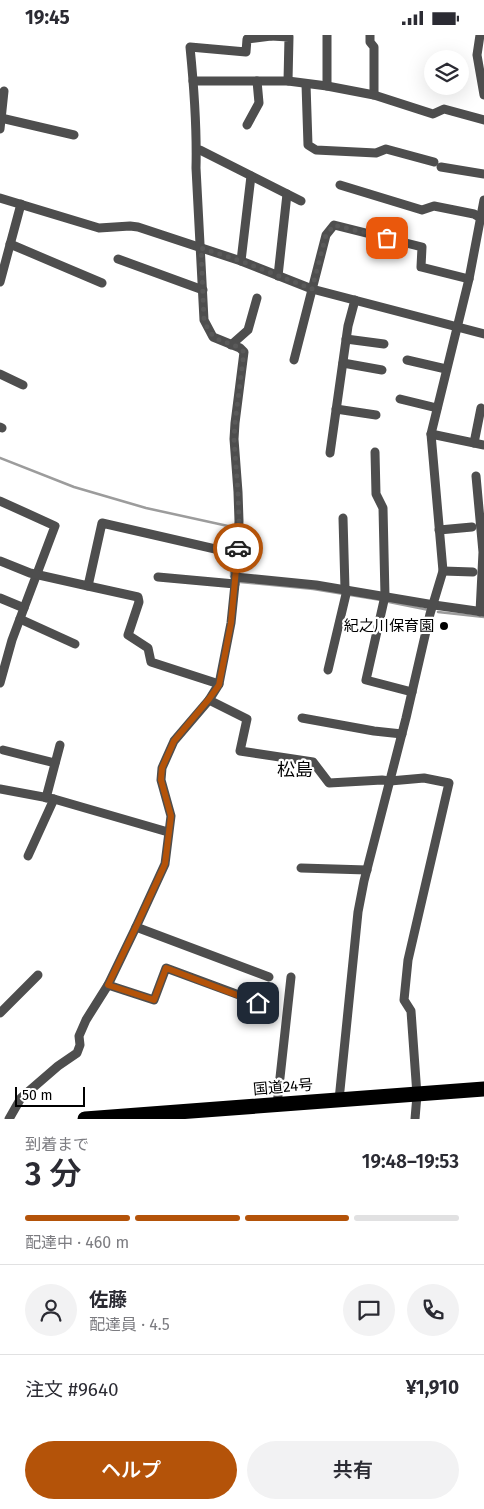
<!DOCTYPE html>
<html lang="ja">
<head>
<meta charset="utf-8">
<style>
  body { margin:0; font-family:"Fira Sans","Noto Sans JP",sans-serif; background:#f2f2f3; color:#2b2b33; height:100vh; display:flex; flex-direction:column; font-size:19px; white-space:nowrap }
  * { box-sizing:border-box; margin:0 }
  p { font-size:16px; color:#7c7c81 }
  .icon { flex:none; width:28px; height:28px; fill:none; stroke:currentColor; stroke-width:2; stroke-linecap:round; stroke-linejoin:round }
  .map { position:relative; height:1084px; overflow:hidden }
  .side { display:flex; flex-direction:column; background:#fff; flex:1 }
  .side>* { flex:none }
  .buttons { position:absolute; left:424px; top:15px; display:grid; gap:10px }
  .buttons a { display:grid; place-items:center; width:45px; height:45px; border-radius:50%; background:#fff; box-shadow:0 5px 20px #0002; font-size:25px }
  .scale { position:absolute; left:15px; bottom:12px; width:70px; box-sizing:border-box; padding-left:5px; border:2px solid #000; border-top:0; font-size:14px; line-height:18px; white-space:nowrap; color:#000; -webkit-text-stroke:4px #fff; paint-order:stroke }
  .pin { position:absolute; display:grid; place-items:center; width:42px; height:42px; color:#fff; margin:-21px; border-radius:10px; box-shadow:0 2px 8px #0006 }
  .courier { position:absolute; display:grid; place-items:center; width:50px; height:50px; margin:-25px; border:4px solid #b45309; border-radius:50%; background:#fff; color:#222; box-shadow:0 1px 6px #0007 }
  .overview em { font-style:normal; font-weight:600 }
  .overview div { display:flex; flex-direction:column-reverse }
  .overview { display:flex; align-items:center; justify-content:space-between; height:85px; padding:0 25px }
  h1 { font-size:32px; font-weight:600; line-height:38px }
  .bar { display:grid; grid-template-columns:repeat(4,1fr); gap:8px 5px; align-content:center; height:60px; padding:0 25px }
  .bar i { height:6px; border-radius:4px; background:#e1e1e2 }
  .bar .selected { background:#b45309 }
  .bar p { grid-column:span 4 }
  .line { display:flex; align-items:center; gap:12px; padding:0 25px; border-top:1px solid #e1e1e2 }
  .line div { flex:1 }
  .round { display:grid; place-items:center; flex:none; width:52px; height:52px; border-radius:26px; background:#f2f2f3 }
  .button { display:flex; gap:10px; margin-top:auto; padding:10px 25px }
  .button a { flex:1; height:58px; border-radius:30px; background:#b45309; color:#fff; font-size:20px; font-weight:600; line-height:58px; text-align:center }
  .button a+a { background:#f2f2f3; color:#2b2b33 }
  .status { display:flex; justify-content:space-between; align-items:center; height:35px; padding:0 25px; background:#fff; direction:ltr }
  .status svg { height:14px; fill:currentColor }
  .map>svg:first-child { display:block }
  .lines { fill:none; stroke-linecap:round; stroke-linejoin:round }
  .stream { stroke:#9c9c9c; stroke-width:2.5 }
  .street { stroke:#4e4e4e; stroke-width:9 }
  .highway { stroke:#000; stroke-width:15 }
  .done { stroke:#595959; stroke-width:5; stroke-dasharray:0 9 }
  .route { stroke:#b45309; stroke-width:6 }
  .poi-dot { fill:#000; stroke:#fff; stroke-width:2 }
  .labels { text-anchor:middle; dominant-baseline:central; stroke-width:4.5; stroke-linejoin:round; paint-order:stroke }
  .poi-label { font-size:15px; fill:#000; stroke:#fff; text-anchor:end }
  .street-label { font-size:15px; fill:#000; stroke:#fff }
  .quarter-label { font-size:18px; fill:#000; stroke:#fff }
</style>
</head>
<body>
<div class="status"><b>19:45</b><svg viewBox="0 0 49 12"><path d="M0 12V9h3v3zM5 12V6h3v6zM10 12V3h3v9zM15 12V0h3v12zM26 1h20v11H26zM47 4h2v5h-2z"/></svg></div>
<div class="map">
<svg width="484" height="1084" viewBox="0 0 484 1084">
  <rect width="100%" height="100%" fill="#fff"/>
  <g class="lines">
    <g class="stream">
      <polyline points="0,423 74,452 146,473 228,491 233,495 232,515"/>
      <polyline points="232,520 231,541 233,543"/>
      <polyline points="240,547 313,554 381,565"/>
      <polyline points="389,567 429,575"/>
      <polyline points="438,577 484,582"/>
    </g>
    <g class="street">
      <polyline points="271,0 271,1 289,2 288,46"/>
      <polyline points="370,0 370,7 374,12 374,60"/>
      <polyline points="480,0 477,20 484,60"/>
      <polyline points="193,46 288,46 327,51 374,60 433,79 444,74 484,85"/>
      <polyline points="306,49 308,110 316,115 376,118 386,114 434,127"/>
      <polyline points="327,51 327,0"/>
      <polyline points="1,83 74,100"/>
      <polyline points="247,90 259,68 257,46"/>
      <polyline points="0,94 4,56"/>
      <polyline points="200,115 301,166"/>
      <polyline points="441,132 484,139"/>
      <polyline points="340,150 422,175 434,171 474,179 481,183 484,183"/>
      <polyline points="0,163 99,193 130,191 138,192 241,226 312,254 484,299"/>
      <polyline points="10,209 102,248"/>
      <polyline points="118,224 203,255"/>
      <polyline points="241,226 251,141"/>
      <polyline points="278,241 287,159"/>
      <polyline points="0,247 21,169"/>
      <polyline points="346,304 384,309"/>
      <polyline points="231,310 248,295 257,263"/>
      <polyline points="294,325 326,200 334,190 422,212 421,232 469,244"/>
      <polyline points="407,325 446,334"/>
      <polyline points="343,328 382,335"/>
      <polyline points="0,339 23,350"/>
      <polyline points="400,364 437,373"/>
      <polyline points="336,374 376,380"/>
      <polyline points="0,392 2,393"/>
      <polyline points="431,399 484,410"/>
      <polyline points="474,408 481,373"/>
      <polyline points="375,417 376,459 383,473 385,561 366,645 412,657"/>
      <polyline points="330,418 348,291 355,265"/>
      <polyline points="476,441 483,517 480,577"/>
      <polyline points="0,466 55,491 24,573"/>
      <polyline points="343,483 345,554"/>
      <polyline points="439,495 472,492"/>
      <polyline points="0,526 30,538 88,551 102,488 237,519"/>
      <polyline points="443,536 473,537"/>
      <polyline points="158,542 235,549"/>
      <polyline points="235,542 316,550 434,570 484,577"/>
      <polyline points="88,551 138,562 139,567 128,600 148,613 151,627 219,649"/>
      <polyline points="0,563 24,573 12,605 0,648"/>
      <polyline points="20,584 75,609"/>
      <polyline points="328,635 347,555"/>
      <polyline points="209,665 247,684 240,716 313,727 329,748 382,745 390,746 424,743 449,748 408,925 404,965 411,976 417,1060 415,1084"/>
      <polyline points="302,683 374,696 402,699"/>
      <polyline points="3,715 55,728"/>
      <polyline points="0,754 54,764 168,797"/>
      <polyline points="46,763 60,710"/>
      <polyline points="28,821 54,764"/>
      <polyline points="301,833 367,835"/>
      <polyline points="136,892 269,942"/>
      <polyline points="108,950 154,965 166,933 258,967"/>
      <polyline points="0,978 38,940"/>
      <polyline points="339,1065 358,877 364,846 406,683 430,579 443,536 431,399 469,244 484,165"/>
      <polyline points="277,1070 291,942"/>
      <path d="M 9,1084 L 21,1063 L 58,1031 L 77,1018 L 80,1010 L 79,1001 L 86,985 L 108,950 L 136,892 L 165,829 L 171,781 L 161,745 L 162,733 L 174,706 L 209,665 L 219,649 L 231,588 L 235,549 L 239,486 L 238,457 L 234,404 L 235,388 L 244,317 L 240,313 L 213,302 L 204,285 L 196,133 C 197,93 194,52 190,12 L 246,17 L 247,4 L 271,1"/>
    </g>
    <polyline class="highway" points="85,1084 484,1054"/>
  </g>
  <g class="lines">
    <path class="done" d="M 238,513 L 239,486 L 238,457 L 234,404 L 235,388 L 244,317 C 228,302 214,313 204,285 L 201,213 L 241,226 L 312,254 L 326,200 L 334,190 L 387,203"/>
    <polyline class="route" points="238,513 231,588 219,650 209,664 174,706 162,733 161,745 171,781 165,829 136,892 108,950 154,965 166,933 258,968"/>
  </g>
  <circle class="poi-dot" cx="444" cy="591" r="5"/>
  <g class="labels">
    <g class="poi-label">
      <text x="434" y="591">紀之川保育園</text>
    </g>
    <g class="street-label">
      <text transform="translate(283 1052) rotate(-5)">国道24号</text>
    </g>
    <g class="quarter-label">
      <text x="295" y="735">松島</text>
    </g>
  </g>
</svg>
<div class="buttons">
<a><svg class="icon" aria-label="layers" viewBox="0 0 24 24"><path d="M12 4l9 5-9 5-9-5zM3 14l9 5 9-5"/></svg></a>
</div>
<div class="scale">50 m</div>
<div class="pin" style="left:387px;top:203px;background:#ea580c"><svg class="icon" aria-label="bag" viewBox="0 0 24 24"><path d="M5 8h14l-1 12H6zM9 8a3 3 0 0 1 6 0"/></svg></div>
<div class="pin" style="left:258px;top:968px;background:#1f2937"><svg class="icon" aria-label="home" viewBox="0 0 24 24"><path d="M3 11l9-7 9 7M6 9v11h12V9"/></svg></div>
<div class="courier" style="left:238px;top:513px"><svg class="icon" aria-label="car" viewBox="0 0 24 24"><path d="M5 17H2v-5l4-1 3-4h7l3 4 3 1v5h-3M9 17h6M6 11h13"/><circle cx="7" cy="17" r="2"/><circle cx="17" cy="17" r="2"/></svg></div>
</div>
<section class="side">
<div class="overview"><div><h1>3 分</h1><p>到着まで</p></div><em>19:48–19:53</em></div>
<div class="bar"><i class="selected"></i><i class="selected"></i><i class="selected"></i><i></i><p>配達中 · 460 m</p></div>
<div class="line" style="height:90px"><a class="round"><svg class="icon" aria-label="person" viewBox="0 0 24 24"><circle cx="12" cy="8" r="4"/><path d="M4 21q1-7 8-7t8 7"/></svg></a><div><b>佐藤</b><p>配達員 · 4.5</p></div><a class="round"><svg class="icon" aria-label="chat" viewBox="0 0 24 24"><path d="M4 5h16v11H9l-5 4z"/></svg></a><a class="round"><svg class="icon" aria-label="phone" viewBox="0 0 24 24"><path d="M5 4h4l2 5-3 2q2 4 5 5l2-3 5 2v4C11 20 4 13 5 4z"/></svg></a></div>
<div class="line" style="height:65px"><div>注文 #9640</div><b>¥1,910</b></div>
<div class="button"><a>ヘルプ</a><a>共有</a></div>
</section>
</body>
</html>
